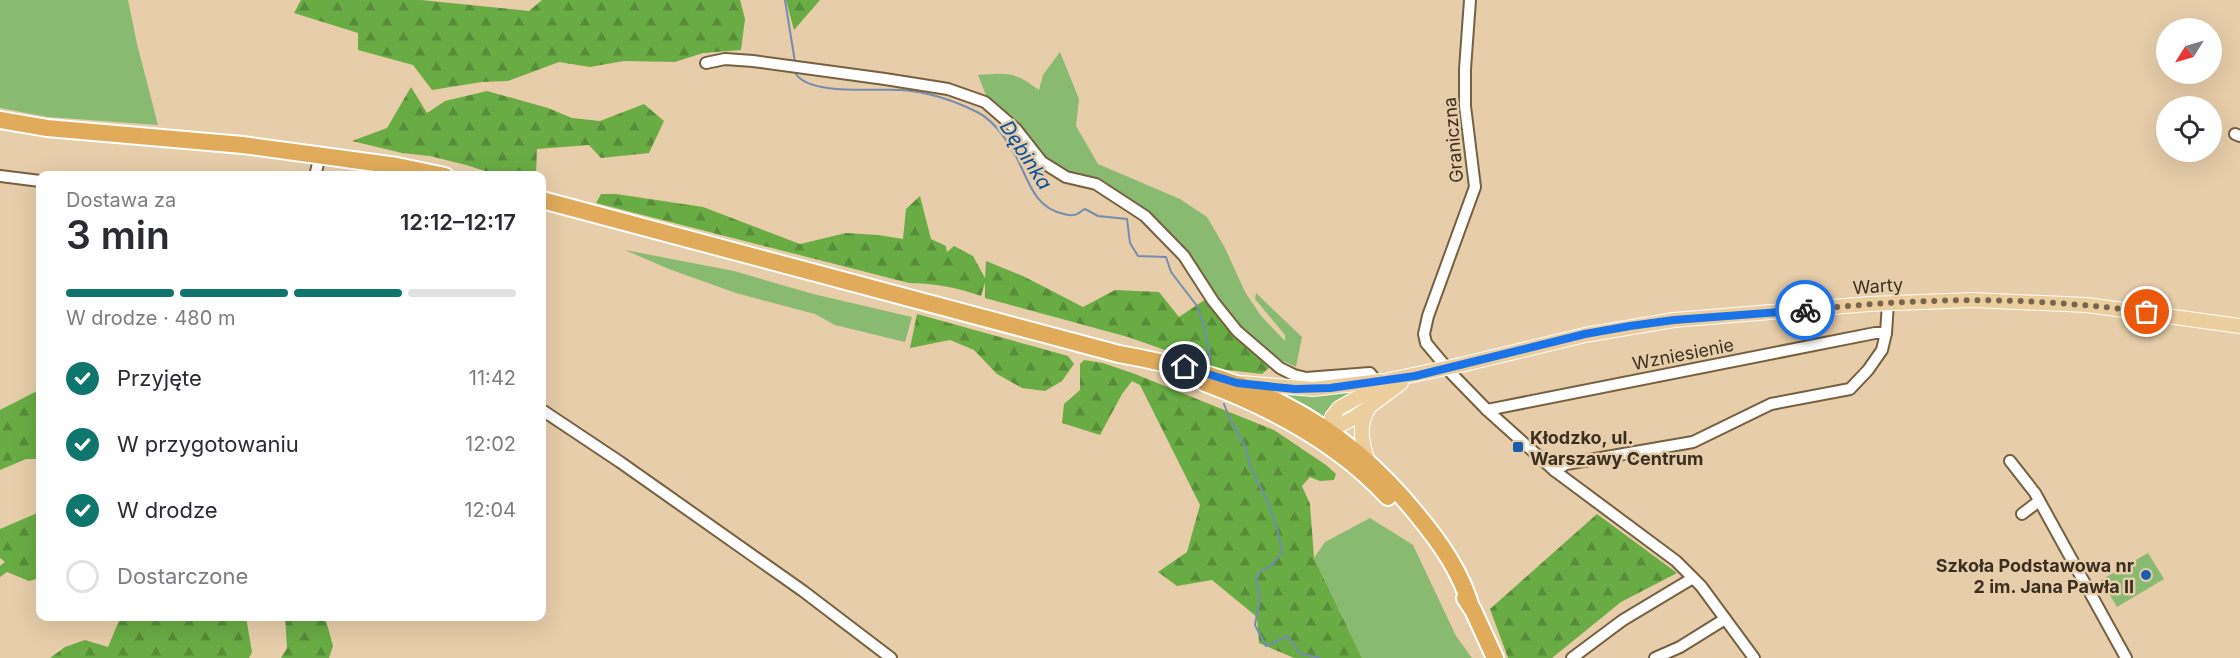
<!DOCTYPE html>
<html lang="pl">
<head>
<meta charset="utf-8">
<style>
  body { margin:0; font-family:Inter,sans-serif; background:#f2f2f3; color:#2b2b33; height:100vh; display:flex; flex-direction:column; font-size:22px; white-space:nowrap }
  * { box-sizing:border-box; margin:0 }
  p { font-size:20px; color:#7c7c81 }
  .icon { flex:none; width:33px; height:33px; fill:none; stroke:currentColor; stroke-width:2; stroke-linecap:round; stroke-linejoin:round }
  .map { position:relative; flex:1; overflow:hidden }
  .drawer { position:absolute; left:36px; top:171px; width:510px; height:450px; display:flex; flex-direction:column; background:#fff; border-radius:12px; box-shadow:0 6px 24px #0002 }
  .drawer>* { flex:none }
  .needle { width:39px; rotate:233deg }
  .fabs { position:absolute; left:2156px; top:18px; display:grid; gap:12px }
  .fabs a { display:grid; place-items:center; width:66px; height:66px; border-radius:50%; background:#fff; box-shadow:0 6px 24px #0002; font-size:30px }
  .pin { position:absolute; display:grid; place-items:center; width:51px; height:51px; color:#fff; margin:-26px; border:3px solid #fff; border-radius:50%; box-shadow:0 2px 6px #0007 }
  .courier { position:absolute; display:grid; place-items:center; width:60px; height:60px; margin:-30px; border:4px solid #1a73e8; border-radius:50%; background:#fff; color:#222; box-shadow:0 2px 8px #0007 }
  .overview em { font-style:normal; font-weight:600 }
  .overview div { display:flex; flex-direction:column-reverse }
  .overview { display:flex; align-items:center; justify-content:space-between; height:102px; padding:0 30px }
  h1 { font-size:39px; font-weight:600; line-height:45px }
  .bar { display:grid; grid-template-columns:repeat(4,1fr); gap:9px 6px; align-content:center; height:72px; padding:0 30px }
  .bar i { height:8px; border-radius:4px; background:#e1e1e2 }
  .bar .active { background:#0f766e }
  .bar p { grid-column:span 4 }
  ol { padding:0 30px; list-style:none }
  li { display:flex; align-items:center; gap:18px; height:66px }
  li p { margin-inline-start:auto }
  li .icon { padding:6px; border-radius:50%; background:#0f766e; color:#fff; stroke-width:4 }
  li:last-child { color:#7c7c81 }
  li i { width:33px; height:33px; border:3px solid #e1e1e2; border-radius:50% }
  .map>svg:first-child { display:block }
  .grass { fill:#89ba71 }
  .forest { fill:url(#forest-firs) }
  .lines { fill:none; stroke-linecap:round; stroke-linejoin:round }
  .stream { stroke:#738db0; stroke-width:2 }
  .minor-casing { stroke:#77603f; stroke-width:14 }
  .major-casing { stroke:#fff; stroke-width:16 }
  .highway-casing { stroke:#fff; stroke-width:20 }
  .minor { stroke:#fff; stroke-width:10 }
  .major { stroke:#eccd9d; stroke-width:14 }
  .highway { stroke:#e0ab5b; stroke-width:16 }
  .done { stroke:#766650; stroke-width:6; stroke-dasharray:0 10.8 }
  .route { stroke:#1a73e8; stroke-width:8 }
  .poi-dot { fill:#1a5dad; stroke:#e7cda9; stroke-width:2 }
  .labels { text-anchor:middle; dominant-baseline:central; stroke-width:5; stroke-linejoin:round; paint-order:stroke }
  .street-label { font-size:18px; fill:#392f20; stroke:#e7cda9 }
  .poi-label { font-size:18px; font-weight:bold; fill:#392f20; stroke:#e7cda9; text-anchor:start }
  .water-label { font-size:20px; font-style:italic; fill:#0450a1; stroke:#e7cda9 }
</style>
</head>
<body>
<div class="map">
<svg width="2240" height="658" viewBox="0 0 2240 658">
  <defs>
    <pattern id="forest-firs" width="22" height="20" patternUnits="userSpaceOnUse" patternTransform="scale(1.5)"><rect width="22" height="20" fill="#69ac43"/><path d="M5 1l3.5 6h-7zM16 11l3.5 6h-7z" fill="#578c38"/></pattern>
  </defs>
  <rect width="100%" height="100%" fill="#e7cda9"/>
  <g class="grass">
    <polygon points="0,0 128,0 137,44 158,125 48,117 0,108"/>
    <path d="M 1060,52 L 1079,99 L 1076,126 L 1098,164 L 1180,199 L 1207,217 L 1225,248 L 1245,292 L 1261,316 L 1285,341 L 1285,335 L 1255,299 L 1256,293 L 1302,337 L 1296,367 L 1267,353 L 1241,329 L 1216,298 L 1172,235 L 1146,211 L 1066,172 L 1046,157 L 1020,125 L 987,98 L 978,75 C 1008,73 1014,71 1039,90 L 1043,75 Z"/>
    <polygon points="625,250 734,271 813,294 912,317 905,342 835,325 815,314 736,293 669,269"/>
    <polygon points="1376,384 1326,423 1257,386"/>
    <polygon points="1370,518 1413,545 1456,636 1472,658 1362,658 1314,558 1325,542"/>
    <polygon points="2148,553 2164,579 2117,607 2101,580"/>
  </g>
  <g class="forest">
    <polygon points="301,0 421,0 529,11 542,0 740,0 745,19 741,50 703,53 675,62 624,61 590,67 559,62 508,81 482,82 432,90 413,65 358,50 358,33 294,13"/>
    <polygon points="786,0 820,0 794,30"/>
    <polygon points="411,87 427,113 445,101 487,91 548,108 572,118 600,121 644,104 664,121 649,153 601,158 589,145 537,149 536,175 498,175 466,165 430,156 402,153 352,141 387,128"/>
    <path d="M 601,194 L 616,194 L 703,207 L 800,244 L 846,233 L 878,235 L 903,239 L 906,209 L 920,196 L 931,239 L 946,246 L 947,252 L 954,246 L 973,256 L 985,278 L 986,261 L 1023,276 L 1083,307 L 1115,290 L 1159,292 L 1179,317 L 1206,299 L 1236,336 L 1269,368 L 1262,374 L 1219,369 L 1128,337 L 985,298 L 985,283 L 981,296 C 958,288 934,283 909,283 L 596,203 Z"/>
    <polygon points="917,314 1068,356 1074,364 1062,381 1045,391 1022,388 997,374 974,350 950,340 910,348"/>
    <polygon points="1084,360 1103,363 1135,374 1274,430 1326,465 1336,474 1334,480 1320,481 1310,477 1302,486 1310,504 1314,558 1362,658 1294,658 1259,643 1257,617 1212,580 1177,586 1158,572 1187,552 1200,505 1140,385 1132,381 1122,394 1100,435 1062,423 1064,404 1080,390 1080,364"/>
    <polygon points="37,391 40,393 40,459 26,459 0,470 0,410"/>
    <polygon points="40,508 40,578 29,581 7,572 0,577 0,566 5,562 0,558 0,529 35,514"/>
    <polygon points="1597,514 1677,573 1621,602 1552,658 1508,658 1490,609"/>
    <polygon points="121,616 246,617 252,652 249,658 50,658 65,647 85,640 108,647"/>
    <polygon points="285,617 325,617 333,646 329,658 281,658 287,648"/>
  </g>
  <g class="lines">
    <g class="stream">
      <polyline points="785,0 795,62"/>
      <path d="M 796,74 C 810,96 877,88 902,90 C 927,92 955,101 977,112 C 993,120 1005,137 1014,153 C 1028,176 1032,208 1064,214 C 1067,215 1074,216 1077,214 C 1080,213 1082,210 1085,209 L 1098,216 L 1127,219 L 1130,243 L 1138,256 L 1166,257 L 1171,272 L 1197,306 L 1203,322 L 1211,362"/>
      <polyline points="1224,404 1229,417 1246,448 1250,466 1269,505 1278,532 1282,552 1273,564 1258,573 1256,577 1260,598 1255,625 1266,646 1288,636 1299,653 1320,658"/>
    </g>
    <defs>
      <g id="minor">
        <polyline points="1470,0 1465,69 1465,106 1475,187 1428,316 1424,334 1426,343 1452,374 1487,410 1555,471 1676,561 1701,586 1754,658"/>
        <polyline points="706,63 725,59 753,61 885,79 948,89 985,102 1016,129 1042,162 1066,177 1096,184 1145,216 1184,256 1213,301 1237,331 1280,368 1294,375 1306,378 1370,373 1377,382"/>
        <polyline points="2235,134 2240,136"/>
        <polyline points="0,176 40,181"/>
        <polyline points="315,176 320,155"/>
        <polyline points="542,410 620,462 803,591 891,658"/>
        <polyline points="1487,410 1875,333 1886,333"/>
        <polyline points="2010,461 2035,493 2126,658"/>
        <polyline points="1555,471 1566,464 1693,442 1771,404 1850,389 1868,370 1882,350 1886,333 1888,303"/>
        <polyline points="2022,514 2039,501"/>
        <polyline points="1572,658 1623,620 1693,578"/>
        <polyline points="1655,658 1680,647 1725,619"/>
      </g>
      <g id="major">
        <polyline points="1242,383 1313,389 1381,381"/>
        <polyline points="1328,431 1354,418 1401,383"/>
        <polyline points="1324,437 1328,431 1332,417 1339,408 1389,380 1465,364 1585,335 1674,320 1869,304 1973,300 2087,305 2240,326"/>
        <path d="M 1367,459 C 1362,442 1358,426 1368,409"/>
      </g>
      <g id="highway">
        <polyline points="0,120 47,128 243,145 397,166 445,176"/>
        <path d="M 542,200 L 1119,354 C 1244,376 1338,415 1419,517 C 1442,545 1461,573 1471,607"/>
        <path d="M 1205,383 C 1272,408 1339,444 1388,497"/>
        <polyline points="1465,598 1473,610 1495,658"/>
      </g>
    </defs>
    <use href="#minor" class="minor-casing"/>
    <use href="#major" class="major-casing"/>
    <use href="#highway" class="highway-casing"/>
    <use href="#minor" class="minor"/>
    <use href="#major" class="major"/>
    <use href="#highway" class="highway"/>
  </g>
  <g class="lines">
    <path class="done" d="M 1805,310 C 1847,306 1890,302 1932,301 C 2004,298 2076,303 2147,312"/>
    <polyline class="route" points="1185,367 1237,383 1295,389 1330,388 1415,376 1585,334 1630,326 1674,320 1805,310"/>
  </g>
  <g class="poi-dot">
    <rect x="1512" y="441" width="12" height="12" rx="3"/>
    <circle cx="2146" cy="575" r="6"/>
  </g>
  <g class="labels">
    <g class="street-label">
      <text transform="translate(1453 140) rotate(-95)">Graniczna</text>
      <text transform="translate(1878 286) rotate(-4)">Warty</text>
      <text transform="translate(1683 354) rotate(-11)">Wzniesienie</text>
    </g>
    <g class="poi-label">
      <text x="1530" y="437">Kłodzko, ul.<tspan x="1530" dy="21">Warszawy Centrum</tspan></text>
      <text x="2134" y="565" text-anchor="end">Szkoła Podstawowa nr<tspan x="2134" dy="21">2 im. Jana Pawła II</tspan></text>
    </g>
    <g class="water-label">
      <text transform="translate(1026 155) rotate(57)">Dębinka</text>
    </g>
  </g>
</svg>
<div class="fabs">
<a><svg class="needle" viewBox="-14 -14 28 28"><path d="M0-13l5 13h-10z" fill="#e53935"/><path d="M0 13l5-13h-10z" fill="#7c7c81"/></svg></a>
<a><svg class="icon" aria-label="locate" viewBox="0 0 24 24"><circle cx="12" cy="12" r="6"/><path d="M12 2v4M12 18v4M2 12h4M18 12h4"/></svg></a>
</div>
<div class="pin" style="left:2147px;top:312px;background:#ea580c"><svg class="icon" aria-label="bag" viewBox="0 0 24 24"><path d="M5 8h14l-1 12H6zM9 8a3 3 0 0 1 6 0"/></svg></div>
<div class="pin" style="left:1185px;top:367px;background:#1f2937"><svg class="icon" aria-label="home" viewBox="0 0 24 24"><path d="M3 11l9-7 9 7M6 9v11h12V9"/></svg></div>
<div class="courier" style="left:1805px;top:310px"><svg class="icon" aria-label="bike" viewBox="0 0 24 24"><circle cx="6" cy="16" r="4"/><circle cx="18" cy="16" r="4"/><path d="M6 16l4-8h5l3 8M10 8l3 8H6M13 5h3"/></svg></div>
<section class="drawer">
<div class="overview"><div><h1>3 min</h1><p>Dostawa za</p></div><em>12:12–12:17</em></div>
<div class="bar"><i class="active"></i><i class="active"></i><i class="active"></i><i></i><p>W drodze · 480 m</p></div>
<ol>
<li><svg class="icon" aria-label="check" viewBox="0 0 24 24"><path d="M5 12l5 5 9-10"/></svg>Przyjęte<p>11:42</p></li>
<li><svg class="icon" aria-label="check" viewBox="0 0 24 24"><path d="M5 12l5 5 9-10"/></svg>W przygotowaniu<p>12:02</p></li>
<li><svg class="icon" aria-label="check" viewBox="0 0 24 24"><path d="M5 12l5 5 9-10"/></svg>W drodze<p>12:04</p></li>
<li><i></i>Dostarczone</li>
</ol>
</section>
</div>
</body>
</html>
